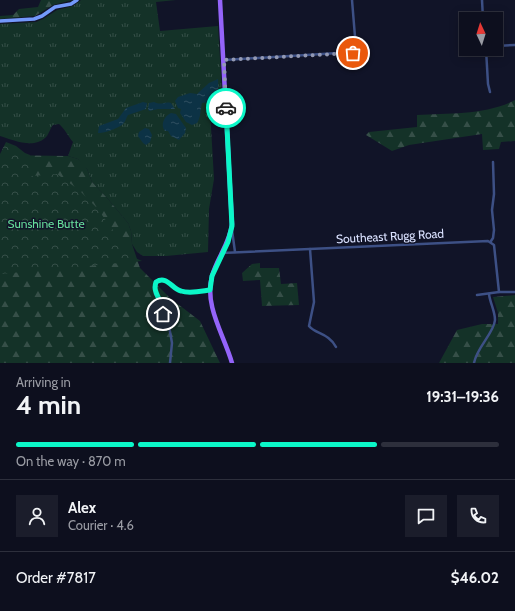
<!DOCTYPE html>
<html lang="en">
<head>
<meta charset="utf-8">
<style>
  body { margin:0; font-family:Cabin,sans-serif; background:#1b1d2b; color:#f1f3f6; height:100vh; display:flex; flex-direction:column; font-size:15px; white-space:nowrap }
  * { box-sizing:border-box; margin:0 }
  p { font-size:13px; color:#9a9ca4 }
  .icon { flex:none; width:22px; height:22px; fill:none; stroke:currentColor; stroke-width:2; stroke-linecap:round; stroke-linejoin:round }
  .map { position:relative; height:363px; overflow:hidden }
  .side { display:flex; flex-direction:column; background:#0d0f1e; flex:1 }
  .side>* { flex:none }
  .needle { width:26px; rotate:356deg }
  .controls { position:absolute; left:459px; top:12px; display:grid; gap:8px }
  .controls a { display:grid; place-items:center; width:44px; height:44px; border-radius:0px; background:#0d0f1e; box-shadow:0 2px 10px #0003,0 0 0 1px #2d2f3c; font-size:20px }
  .pin { position:absolute; display:grid; place-items:center; width:34px; height:34px; color:#fff; margin:-17px; border:2px solid #fff; border-radius:50%; box-shadow:0 1px 4px #0007 }
  .courier { position:absolute; display:grid; place-items:center; width:40px; height:40px; margin:-20px; border:3px solid #0bf7c8; border-radius:50%; background:#fff; color:#222; box-shadow:0 1px 5px #0007 }
  .head em { font-style:normal; font-weight:800 }
  .head div { display:flex; flex-direction:column-reverse }
  .head { display:flex; align-items:center; justify-content:space-between; height:68px; padding:0 16px }
  h1 { font-size:26px; font-weight:800; line-height:30px }
  .bar { display:grid; grid-template-columns:repeat(4,1fr); gap:6px 4px; align-content:center; height:48px; padding:0 16px }
  .bar i { height:5px; border-radius:3px; background:#2d2f3c }
  .bar .selected { background:#0bf7c8 }
  .bar p { grid-column:span 4 }
  .line { display:flex; align-items:center; gap:10px; padding:0 16px; border-top:1px solid #2d2f3c }
  .line div { flex:1 }
  .round { display:grid; place-items:center; flex:none; width:42px; height:42px; border-radius:0px; background:#1b1d2b }
  .map>svg:first-child { display:block }
  .grass { fill:url(#grass-tufts) }
  .forest { fill:url(#forest-firs) }
  .park { fill:url(#park-crowns) }
  .water { fill:url(#water-ripples) }
  .lines { fill:none; stroke-linecap:round; stroke-linejoin:round }
  .street { stroke:#3d5085; stroke-width:2.5 }
  .secondary { stroke:#7399fb; stroke-width:3.5 }
  .primary { stroke:#9464fa; stroke-width:4.5 }
  .done { stroke:#9399b3; stroke-width:4; stroke-dasharray:0 7.2 }
  .route { stroke:#0bf7c8; stroke-width:5 }
  .labels { text-anchor:middle; dominant-baseline:central; stroke-width:3; stroke-linejoin:round; paint-order:stroke }
  .park-label { font-size:12px; fill:#66dd9b; stroke:#111428 }
  .street-label { font-size:12px; fill:#d9e0fe; stroke:#111428 }
</style>
</head>
<body>
<div class="map">
<svg width="515" height="363" viewBox="0 0 515 363">
  <defs>
    <pattern id="grass-tufts" width="24" height="20" patternUnits="userSpaceOnUse"><rect width="24" height="20" fill="#143228"/><path d="M3 7l-1-3M5 7V3M7 7l1-3M15 17l-1-3M17 17v-4M19 17l1-3" fill="none" stroke="#364f48"/></pattern>
    <pattern id="forest-firs" width="22" height="20" patternUnits="userSpaceOnUse"><rect width="22" height="20" fill="#143228"/><path d="M5 1l3.5 6h-7zM16 11l3.5 6h-7z" fill="#364f48"/></pattern>
    <pattern id="park-crowns" width="20" height="18" patternUnits="userSpaceOnUse"><rect width="20" height="18" fill="#143228"/><path d="M2 6a3 3 0 1 1 6 0M12 15a3 3 0 1 1 6 0" fill="none" stroke="#364f48"/></pattern>
    <pattern id="water-ripples" width="26" height="14" patternUnits="userSpaceOnUse"><rect width="26" height="14" fill="#0c3245"/><path d="M2 4q2-2 4 0t4 0M15 11q2-2 4 0t4 0" fill="none" stroke="#2f4f61"/></pattern>
  </defs>
  <rect width="100%" height="100%" fill="#111428"/>
  <path class="grass" d="M 81,0 L 176,0 L 156,2 L 160,31 L 218,26 L 223,109 L 210,110 L 214,179 L 209,209 L 208,252 L 166,256 L 143,256 L 137,252 L 132,244 L 131,231 L 128,223 L 108,199 L 92,182 L 87,169 L 78,159 L 68,156 L 73,142 C 68,136 64,128 59,124 L 53,125 C 50,128 49,135 45,138 C 33,149 13,140 0,136 L 0,24 L 36,22 L 43,19 L 57,10 L 73,6 Z"/>
  <g class="forest">
    <polygon points="41,0 73,0 53,5 35,16 0,19 0,16 13,15 19,9 38,7"/>
    <path d="M 515,100 L 515,141 L 501,142 L 499,149 L 483,150 L 482,134 L 409,145 L 392,151 L 366,135 L 369,132 L 417,127 L 417,115 C 449,113 486,115 515,100 Z"/>
    <polygon points="0,155 68,156 78,159 84,164 87,169 92,182 108,199 128,223 131,231 132,244 140,268 170,298 200,321 220,363 0,363"/>
    <polygon points="260,263 260,268 279,268 281,284 297,283 299,305 262,306 260,280 243,281 242,273 252,264"/>
    <polygon points="515,295 515,363 439,363 457,330 482,324 498,324 498,313 493,297"/>
  </g>
  <polygon class="park" points="6,142 16,146 25,153 30,155 32,176 57,174 79,190 97,208 130,254 135,258 142,261 0,274 0,154"/>
  <g class="water">
    <path d="M 218,79 L 219,102 C 212,105 208,101 202,103 C 200,110 201,117 197,123 L 192,125 L 186,122 L 180,113 L 181,109 L 178,108 L 175,101 L 178,97 L 190,93 L 197,94 L 209,83 Z"/>
    <path d="M 143,102 L 147,103 L 146,109 L 128,115 C 126,118 126,121 123,124 C 119,128 102,134 98,133 L 99,126 L 118,119 L 126,108 Z"/>
    <path d="M 154,102 C 162,106 164,101 171,103 L 175,109 L 158,109 L 149,111 L 148,109 L 149,103 Z"/>
    <path d="M 171,113 L 176,114 L 186,128 L 185,133 L 179,140 L 171,136 L 168,131 L 165,131 C 160,125 164,116 171,113 Z"/>
    <polygon points="145,128 149,129 152,135 150,142 146,145 143,143 138,136 139,132"/>
  </g>
  <g class="lines">
    <g class="street">
      <polyline points="482,0 483,19"/>
      <polyline points="496,46 515,45"/>
      <polyline points="486,49 488,84 490,92"/>
      <polyline points="224,60 354,52 356,49 352,0"/>
      <polyline points="232,230 235,252"/>
      <polyline points="491,241 493,238 494,230 492,210 494,194 493,162"/>
      <path d="M 310,249 L 314,302 L 309,326 C 315,334 329,333 336,347"/>
      <polyline points="222,253 488,241 494,245 499,292"/>
      <polyline points="477,295 499,292 515,292"/>
      <path d="M 170,363 L 172,343 L 169,326 L 163,314 L 160,302 L 155,294 L 154,287 L 156,281 C 167,275 171,288 181,291 C 189,294 201,291 210,290"/>
      <path d="M 474,363 C 477,347 494,333 495,320 C 495,311 490,303 489,294"/>
    </g>
    <polyline class="secondary" points="0,21 34,19 42,16 55,7 71,4 77,0"/>
    <path class="primary" d="M 220,0 L 232,224 C 230,243 217,258 212,276 C 204,306 224,335 232,363"/>
  </g>
  <g class="lines">
    <polyline class="done" points="226,108 224,60 353,53"/>
    <path class="route" d="M 163,314 C 162,310 162,307 161,304 C 158,295 153,291 156,282 C 167,275 172,289 181,291 C 190,294 202,291 210,290 L 212,276 L 228,242 L 232,226 L 226,108"/>
  </g>
  <g class="labels">
    <g class="park-label">
      <text x="46" y="223">Sunshine Butte</text>
    </g>
    <g class="street-label">
      <text transform="translate(390 236) rotate(-3)">Southeast Rugg Road</text>
    </g>
  </g>
</svg>
<div class="controls">
<a><svg class="needle" viewBox="-14 -14 28 28"><path d="M0-13l5 13h-10z" fill="#e53935"/><path d="M0 13l5-13h-10z" fill="#9a9ca4"/></svg></a>
</div>
<div class="pin" style="left:353px;top:53px;background:#ea580c"><svg class="icon" aria-label="bag" viewBox="0 0 24 24"><path d="M5 8h14l-1 12H6zM9 8a3 3 0 0 1 6 0"/></svg></div>
<div class="pin" style="left:163px;top:314px;background:#1f2937"><svg class="icon" aria-label="home" viewBox="0 0 24 24"><path d="M3 11l9-7 9 7M6 9v11h12V9"/></svg></div>
<div class="courier" style="left:226px;top:108px"><svg class="icon" aria-label="car" viewBox="0 0 24 24"><path d="M5 17H2v-5l4-1 3-4h7l3 4 3 1v5h-3M9 17h6M6 11h13"/><circle cx="7" cy="17" r="2"/><circle cx="17" cy="17" r="2"/></svg></div>
</div>
<section class="side">
<div class="head"><div><h1>4 min</h1><p>Arriving in</p></div><em>19:31–19:36</em></div>
<div class="bar"><i class="selected"></i><i class="selected"></i><i class="selected"></i><i></i><p>On the way · 870 m</p></div>
<div class="line" style="height:72px"><a class="round"><svg class="icon" aria-label="person" viewBox="0 0 24 24"><circle cx="12" cy="8" r="4"/><path d="M4 21q1-7 8-7t8 7"/></svg></a><div><b>Alex</b><p>Courier · 4.6</p></div><a class="round"><svg class="icon" aria-label="chat" viewBox="0 0 24 24"><path d="M4 5h16v11H9l-5 4z"/></svg></a><a class="round"><svg class="icon" aria-label="phone" viewBox="0 0 24 24"><path d="M5 4h4l2 5-3 2q2 4 5 5l2-3 5 2v4C11 20 4 13 5 4z"/></svg></a></div>
<div class="line" style="height:52px"><div>Order #7817</div><b>$46.02</b></div>
</section>
</body>
</html>
